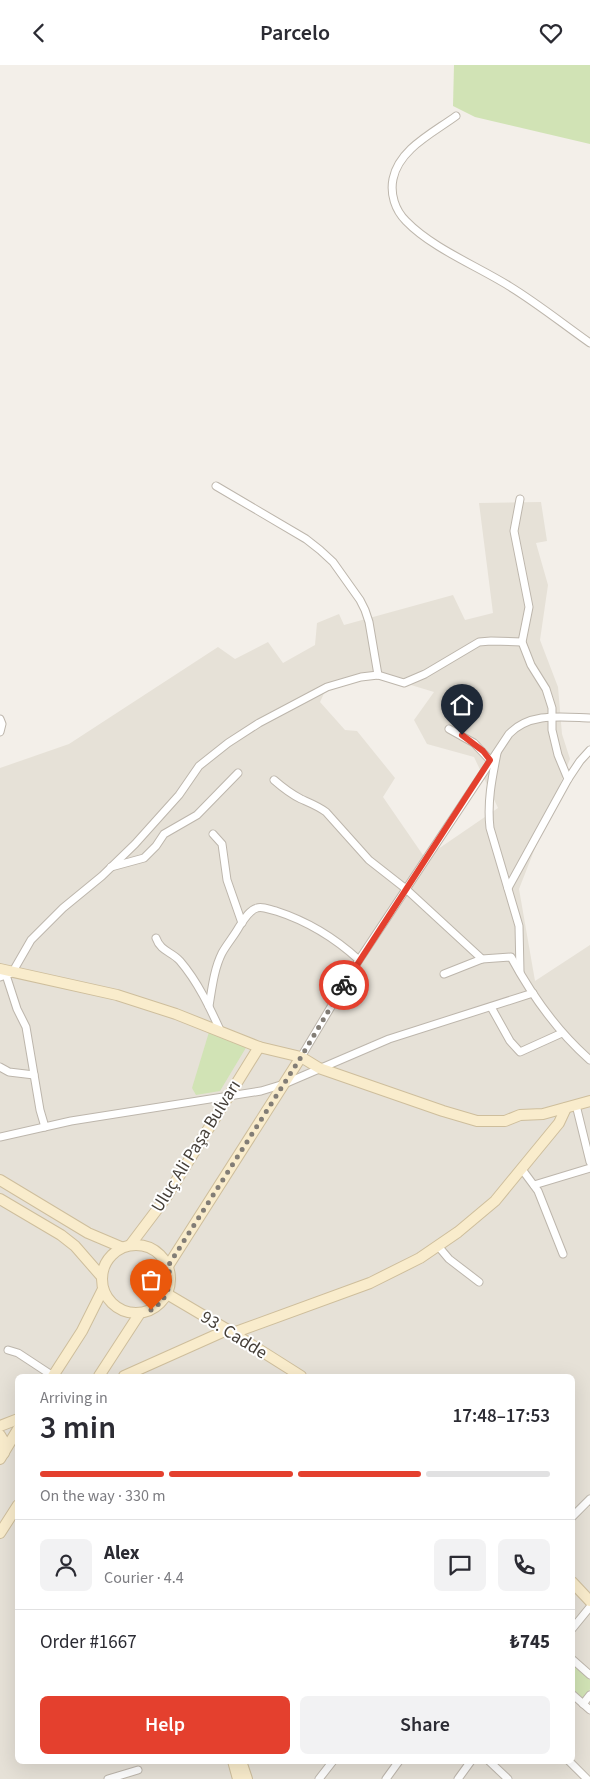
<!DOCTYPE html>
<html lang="en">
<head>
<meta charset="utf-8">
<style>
  body { margin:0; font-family:"Source Sans 3",sans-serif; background:#f2f2f3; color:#2b2b33; height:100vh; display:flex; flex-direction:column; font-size:19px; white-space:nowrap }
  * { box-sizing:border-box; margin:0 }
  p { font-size:16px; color:#7c7c81 }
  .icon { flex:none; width:28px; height:28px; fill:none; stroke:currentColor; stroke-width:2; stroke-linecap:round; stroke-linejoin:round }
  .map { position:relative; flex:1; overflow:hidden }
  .sheet { position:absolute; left:15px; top:1309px; width:560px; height:390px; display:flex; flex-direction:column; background:#fff; border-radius:8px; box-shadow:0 5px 20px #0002 }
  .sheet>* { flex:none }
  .pin { position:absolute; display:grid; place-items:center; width:42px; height:42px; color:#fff; margin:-51px -21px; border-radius:50% 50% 50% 0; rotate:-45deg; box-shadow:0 0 5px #0007 }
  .pin .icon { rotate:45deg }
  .courier { position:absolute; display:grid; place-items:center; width:50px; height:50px; margin:-25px; border:4px solid #e4402e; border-radius:50%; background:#fff; color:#222; box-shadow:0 1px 6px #0007 }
  .headline em { font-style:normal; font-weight:600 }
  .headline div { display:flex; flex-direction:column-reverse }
  .headline { display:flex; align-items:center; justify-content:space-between; height:85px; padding:0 25px }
  h1 { font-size:32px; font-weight:600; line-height:38px }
  .bar { display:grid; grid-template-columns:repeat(4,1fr); gap:8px 5px; align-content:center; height:60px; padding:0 25px }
  .bar i { height:6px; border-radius:4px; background:#e1e1e2 }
  .bar .selected { background:#e4402e }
  .bar p { grid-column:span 4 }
  .line { display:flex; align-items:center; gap:12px; padding:0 25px; border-top:1px solid #e1e1e2 }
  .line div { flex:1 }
  .round { display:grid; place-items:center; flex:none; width:52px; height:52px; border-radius:8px; background:#f2f2f3 }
  .action { display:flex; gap:10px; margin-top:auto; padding:10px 25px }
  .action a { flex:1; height:58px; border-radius:8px; background:#e4402e; color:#fff; font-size:20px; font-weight:600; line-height:58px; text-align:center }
  .action a+a { background:#f2f2f3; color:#2b2b33 }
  header { display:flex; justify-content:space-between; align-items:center; height:65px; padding:0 25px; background:#fff; font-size:22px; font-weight:600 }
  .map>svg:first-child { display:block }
  .residential { fill:#e6e1d7; fill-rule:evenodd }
  .green { fill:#d1e3b5 }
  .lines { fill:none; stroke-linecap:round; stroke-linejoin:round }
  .street-casing { stroke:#bdb6ac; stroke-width:9 }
  .secondary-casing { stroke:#cebe9c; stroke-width:12 }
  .street { stroke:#fff; stroke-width:7 }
  .secondary { stroke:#f9eccc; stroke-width:10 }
  .done { stroke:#827d76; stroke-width:5; stroke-dasharray:0 9 }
  .route { stroke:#e4402e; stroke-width:6 }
  .labels { text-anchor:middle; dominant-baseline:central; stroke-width:4; stroke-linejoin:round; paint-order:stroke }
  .street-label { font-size:18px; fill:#453f38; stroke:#fff }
</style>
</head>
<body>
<header><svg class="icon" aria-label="back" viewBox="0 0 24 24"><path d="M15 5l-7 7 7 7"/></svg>Parcelo<svg class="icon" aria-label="heart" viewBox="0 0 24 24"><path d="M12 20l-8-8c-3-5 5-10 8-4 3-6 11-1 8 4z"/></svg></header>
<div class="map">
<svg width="590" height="1714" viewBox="0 0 590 1714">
  <rect width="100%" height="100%" fill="#f3efe9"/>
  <path class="residential" d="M 541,437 L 547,476 L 536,478 L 548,520 L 540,575 L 558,622 L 562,669 L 570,694 L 519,824 L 535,916 L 590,880 L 590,1714 L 0,1714 L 0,703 L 69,679 L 218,582 L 235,594 L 268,577 L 283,598 L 315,580 L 317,558 L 339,549 L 344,560 L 453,530 L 465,555 L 493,548 L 479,438 ZM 378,610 L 434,627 L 414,655 L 427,679 L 474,692 L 498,743 L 425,793 L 383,732 L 395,713 L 357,666 L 345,665 L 320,637 L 327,622 ZM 18,1311 L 572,1311 L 572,1696 L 18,1696 Z"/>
  <g class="green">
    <polygon points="454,0 590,0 590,79 475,52 453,41"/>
    <polygon points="209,967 247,981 220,1026 196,1030 192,1023"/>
    <polygon points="573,1599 590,1615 590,1624 583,1634 573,1624"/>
  </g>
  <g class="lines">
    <defs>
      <g id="street">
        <path d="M 456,51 C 433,68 399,84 393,114 C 390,129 395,145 406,156 C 432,183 477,201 509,221 C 537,238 563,259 590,278"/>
        <polyline points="216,421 306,474 320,485 333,497 360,535 365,545 369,557 378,610"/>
        <polyline points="520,434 514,466 529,542 522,577 531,600 546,624 552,643 552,665 558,690 568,714"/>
        <polyline points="0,654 2,659 0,667"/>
        <polyline points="449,664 474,678 490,695"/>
        <path d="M 497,688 C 492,713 487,737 490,763 L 519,861 L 520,907"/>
        <path d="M 274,715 C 282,722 291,729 301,734 C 310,738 318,741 326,747 L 369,795 L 406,824 L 482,894 L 511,892 C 532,931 557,966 590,995"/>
        <polyline points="213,769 222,779 227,815 242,858"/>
        <polyline points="111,802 144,793 156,781 164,769 197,750 238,708"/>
        <polyline points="508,823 568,714 580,696 590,685"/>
        <path d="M 156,873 C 161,887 171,886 180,896 C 198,917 210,943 221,967"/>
        <polyline points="444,909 482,894"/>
        <polyline points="6,910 17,944 26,962 40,1045 45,1062"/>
        <polyline points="0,912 12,908 31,875 63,843 102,811 135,779 179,730 199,701 228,678 259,658 327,622 361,612 378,610 404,618 425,609 479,577 491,576 522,577"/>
        <path d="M 209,941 C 212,923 214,904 222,888 C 227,879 234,871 239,862 C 243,856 249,845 257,843 C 263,841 270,845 276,846 C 307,856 335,873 359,895"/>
        <polyline points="491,942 510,976 520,987 562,968"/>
        <path d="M 301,992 L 359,895 L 509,669 C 530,647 562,652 590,653"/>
        <polyline points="0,1002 9,1007 34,1010"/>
        <polyline points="576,1040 590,1097"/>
        <polyline points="0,1072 71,1056 261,1026 284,1019 389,974 533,928"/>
        <polyline points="521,1103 538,1126 563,1189"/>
        <polyline points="534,1120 590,1103"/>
        <polyline points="438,1181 449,1194 479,1217"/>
        <polyline points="8,1285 18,1288 53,1311"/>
        <polyline points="572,1452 590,1434"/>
        <polyline points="572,1564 590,1542"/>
        <polyline points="572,1594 590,1610"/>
        <polyline points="572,1629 590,1645"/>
        <polyline points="583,1639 590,1630"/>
        <polyline points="489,1696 508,1714"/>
        <polyline points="569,1696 587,1714"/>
        <polyline points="108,1714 138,1705"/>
        <polyline points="319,1714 333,1696"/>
        <polyline points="386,1714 399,1696"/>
        <polyline points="458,1714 471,1696"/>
      </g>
      <g id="secondary">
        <polyline points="0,904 117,930 176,949 259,982 301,992 319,1003 443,1046 477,1056 505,1056 520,1050 543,1049 590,1036"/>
        <polyline points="0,1115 88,1168 121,1182"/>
        <polyline points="0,1134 61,1170 75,1181 102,1212"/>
        <polyline points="131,1179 165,1134 259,982"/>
        <circle cx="136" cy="1214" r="34"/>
        <polyline points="168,1201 301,992"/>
        <polyline points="167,1229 233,1268 301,1311"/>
        <polyline points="233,1268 370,1218 420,1193 458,1167 495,1136 559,1058 566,1043"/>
        <polyline points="53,1311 82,1266 103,1224"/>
        <polyline points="99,1311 140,1248"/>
        <polyline points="124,1311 227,1265"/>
        <polyline points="0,1361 18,1354"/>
        <polyline points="0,1370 3,1375 4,1388"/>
        <polyline points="0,1394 18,1364"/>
        <polyline points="0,1468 18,1440"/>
        <polyline points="572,1517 590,1536"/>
        <polyline points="233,1696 238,1714"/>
        <polyline points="241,1696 247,1714"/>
      </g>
    </defs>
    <use href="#street" class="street-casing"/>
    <use href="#secondary" class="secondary-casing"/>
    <use href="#street" class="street"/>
    <use href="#secondary" class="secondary"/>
  </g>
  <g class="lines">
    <path class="done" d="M 151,1245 C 167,1235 173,1219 168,1201 L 301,992 L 344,920"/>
    <polyline class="route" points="344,920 490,695 483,686 462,670"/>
  </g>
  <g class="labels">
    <g class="street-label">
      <text transform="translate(196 1081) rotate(-58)">Uluç Ali Paşa Bulvarı</text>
      <text transform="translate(234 1270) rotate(32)">93. Cadde</text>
    </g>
  </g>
</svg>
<div class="pin" style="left:151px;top:1245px;background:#ea580c"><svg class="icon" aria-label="bag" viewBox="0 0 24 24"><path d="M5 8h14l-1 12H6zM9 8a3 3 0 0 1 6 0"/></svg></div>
<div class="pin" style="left:462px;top:670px;background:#1f2937"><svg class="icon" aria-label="home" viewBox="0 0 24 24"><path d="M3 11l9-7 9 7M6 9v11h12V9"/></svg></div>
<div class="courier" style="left:344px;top:920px"><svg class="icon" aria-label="bike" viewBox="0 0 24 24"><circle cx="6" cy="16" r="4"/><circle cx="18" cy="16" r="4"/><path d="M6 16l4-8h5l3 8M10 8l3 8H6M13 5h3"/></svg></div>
<section class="sheet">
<div class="headline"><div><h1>3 min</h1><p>Arriving in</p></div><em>17:48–17:53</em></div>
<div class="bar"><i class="selected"></i><i class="selected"></i><i class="selected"></i><i></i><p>On the way · 330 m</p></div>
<div class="line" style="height:90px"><a class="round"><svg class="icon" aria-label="person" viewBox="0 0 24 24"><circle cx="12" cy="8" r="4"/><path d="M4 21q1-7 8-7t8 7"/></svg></a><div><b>Alex</b><p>Courier · 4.4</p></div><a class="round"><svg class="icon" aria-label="chat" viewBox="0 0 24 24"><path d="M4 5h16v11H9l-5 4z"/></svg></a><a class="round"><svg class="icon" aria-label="phone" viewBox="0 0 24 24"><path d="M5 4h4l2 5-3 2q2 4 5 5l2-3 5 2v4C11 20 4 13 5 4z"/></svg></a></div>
<div class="line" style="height:65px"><div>Order #1667</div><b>₺745</b></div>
<div class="action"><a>Help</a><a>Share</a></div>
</section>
</div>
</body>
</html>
